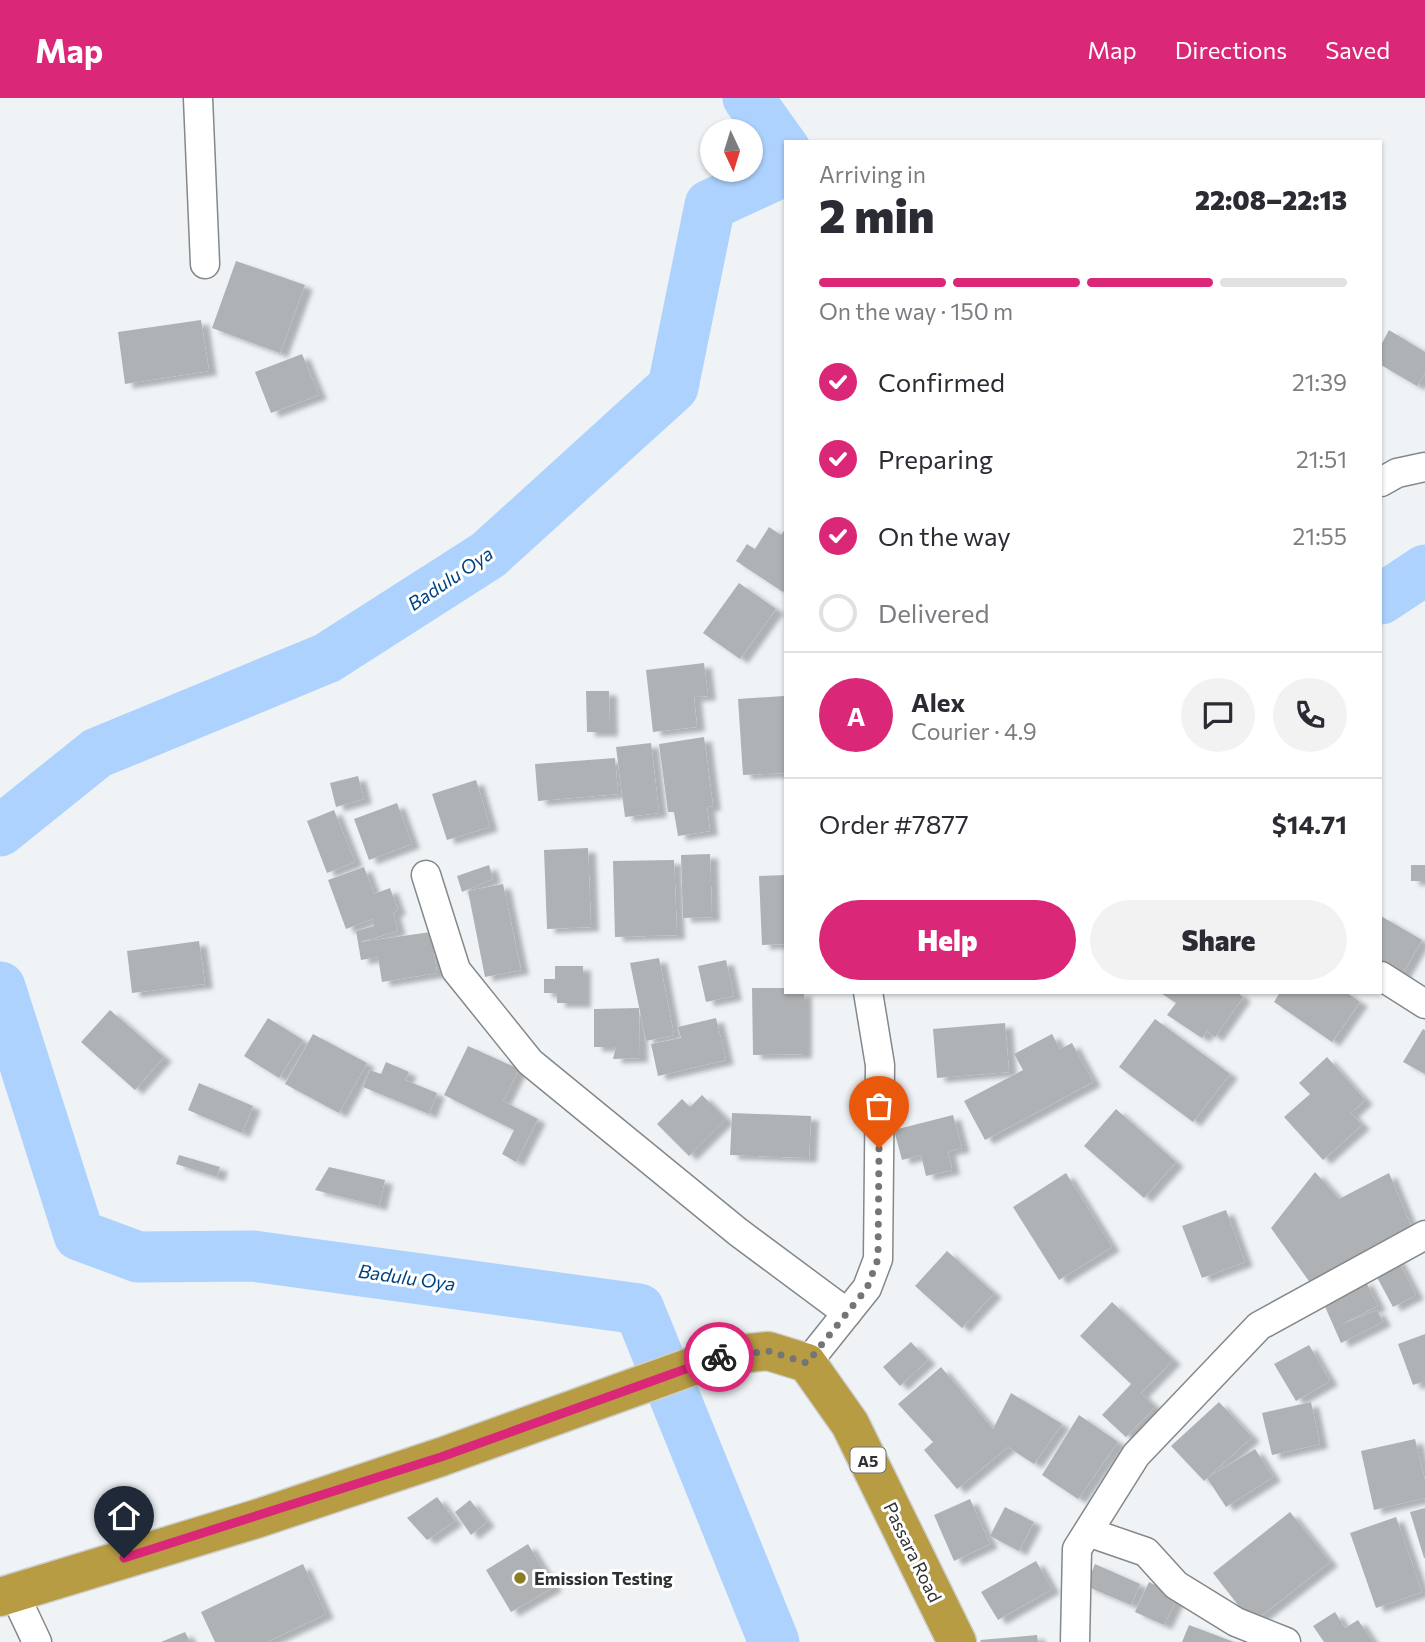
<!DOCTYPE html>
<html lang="en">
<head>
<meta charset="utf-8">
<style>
  body { margin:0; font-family:Commissioner,sans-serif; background:#f2f2f3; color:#2b2b33; height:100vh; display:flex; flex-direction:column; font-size:26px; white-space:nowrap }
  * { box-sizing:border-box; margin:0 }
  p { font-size:23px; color:#7c7c81 }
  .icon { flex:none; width:38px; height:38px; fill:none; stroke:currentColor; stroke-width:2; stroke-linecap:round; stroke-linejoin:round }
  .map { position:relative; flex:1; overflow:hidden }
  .drawer { position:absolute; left:784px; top:42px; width:598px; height:854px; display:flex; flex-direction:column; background:#fff; border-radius:0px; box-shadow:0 2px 5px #0004 }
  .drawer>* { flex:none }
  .needle { width:46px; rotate:176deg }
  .controls { position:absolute; left:700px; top:21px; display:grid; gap:14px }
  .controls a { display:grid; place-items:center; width:63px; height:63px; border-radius:50%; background:#fff; box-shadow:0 2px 5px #0004; font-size:35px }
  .pin { position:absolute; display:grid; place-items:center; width:60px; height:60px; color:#fff; margin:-72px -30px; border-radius:50% 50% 50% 0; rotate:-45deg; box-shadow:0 0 7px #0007 }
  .pin .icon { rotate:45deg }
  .courier { position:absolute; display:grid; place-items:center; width:70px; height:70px; margin:-35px; border:5px solid #db2777; border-radius:50%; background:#fff; color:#222; box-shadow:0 2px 9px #0007 }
  .summary em { font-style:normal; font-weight:800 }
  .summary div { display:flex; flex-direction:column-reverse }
  .summary { display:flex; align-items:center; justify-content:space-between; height:119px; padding:0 35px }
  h1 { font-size:46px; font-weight:800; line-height:52px }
  .bar { display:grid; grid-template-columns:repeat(4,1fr); gap:10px 7px; align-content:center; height:84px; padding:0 35px }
  .bar i { height:9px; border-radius:5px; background:#e1e1e2 }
  .bar .active { background:#db2777 }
  .bar p { grid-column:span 4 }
  .line { display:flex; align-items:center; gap:18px; padding:0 35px; border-top:2px solid #e1e1e2 }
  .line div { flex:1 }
  .round { display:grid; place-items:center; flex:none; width:74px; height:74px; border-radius:37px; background:#f2f2f3 }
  ol { padding:0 35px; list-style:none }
  li { display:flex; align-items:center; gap:21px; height:77px }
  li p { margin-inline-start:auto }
  li .icon { padding:7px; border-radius:50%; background:#db2777; color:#fff; stroke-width:4 }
  li:last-child { color:#7c7c81 }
  li i { width:38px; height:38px; border:4px solid #e1e1e2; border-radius:50% }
  .cta { display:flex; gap:14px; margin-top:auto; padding:14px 35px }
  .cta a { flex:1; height:80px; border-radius:42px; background:#db2777; color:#fff; font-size:28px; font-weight:800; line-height:80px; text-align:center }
  .cta a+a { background:#f2f2f3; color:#2b2b33 }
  header { display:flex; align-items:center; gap:42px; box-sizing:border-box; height:98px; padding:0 35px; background:#db2777; color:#fff }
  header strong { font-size:33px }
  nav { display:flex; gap:38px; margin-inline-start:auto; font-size:24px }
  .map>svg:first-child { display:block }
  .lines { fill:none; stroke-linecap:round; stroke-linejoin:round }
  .river { stroke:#add2fd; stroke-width:51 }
  .building { fill:#afb2b5; filter:url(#shadow) }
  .minor-casing { stroke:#84888a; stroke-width:31 }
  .highway-casing { stroke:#cdcece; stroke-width:41 }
  .minor { stroke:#fff; stroke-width:28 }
  .highway { stroke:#b79c43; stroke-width:38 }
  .done { stroke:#737577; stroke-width:7; stroke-dasharray:0 12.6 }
  .route { stroke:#db2777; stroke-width:9 }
  .poi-dot { fill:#8a7d23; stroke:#fff; stroke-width:2.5 }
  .labels { text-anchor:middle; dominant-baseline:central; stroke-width:6; stroke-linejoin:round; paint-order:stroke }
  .shield { fill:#fff; stroke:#6e6f70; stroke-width:2 }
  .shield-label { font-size:16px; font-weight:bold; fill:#303132 }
  .street-label { font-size:18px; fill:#303132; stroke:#fff }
  .poi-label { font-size:18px; font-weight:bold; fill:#303132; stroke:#fff; text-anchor:start }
  .water-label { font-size:19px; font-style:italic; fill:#004382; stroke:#fff }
</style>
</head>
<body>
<header>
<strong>Map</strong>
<nav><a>Map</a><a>Directions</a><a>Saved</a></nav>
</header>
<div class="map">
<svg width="1425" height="1544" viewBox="0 0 1425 1544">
  <defs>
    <filter id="shadow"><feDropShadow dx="8" dy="4.5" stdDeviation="2" flood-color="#0004"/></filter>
  </defs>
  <rect width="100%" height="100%" fill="#eff3f6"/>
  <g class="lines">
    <g class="river">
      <polyline points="748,0 786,53"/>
      <polyline points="1381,501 1425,472"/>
      <polyline points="0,733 97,655 327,560 488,457 673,289 710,107 786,72"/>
      <polyline points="0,889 79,1137 138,1159 253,1158 639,1211 774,1544"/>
    </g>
  </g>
  <g class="building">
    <polygon points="236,163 305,187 280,255 212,230"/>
    <polygon points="201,222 209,273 125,286 118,234"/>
    <polygon points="1389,232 1425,254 1425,275 1417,288 1381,267 1381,247"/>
    <polygon points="302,256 319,297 271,315 255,274"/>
    <polygon points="769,429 781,437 786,430 786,490 783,494 736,463 747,446 755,451"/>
    <polygon points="739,485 776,511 740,561 703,535"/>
    <polygon points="704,565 708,598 694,599 697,629 653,634 646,572"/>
    <polygon points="586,593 609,593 610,634 587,634"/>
    <polygon points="784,598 786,675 743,677 738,601"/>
    <polygon points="704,639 713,708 707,709 710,733 678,738 674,714 668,714 659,646"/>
    <polygon points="651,645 659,715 625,719 616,649"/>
    <polygon points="615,660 618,696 538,703 535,666"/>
    <polygon points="358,678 364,701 336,709 330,685"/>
    <polygon points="476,682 490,729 447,742 432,696"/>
    <polygon points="397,705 412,746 369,762 354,721"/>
    <polygon points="334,712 355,764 327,775 307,723"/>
    <polygon points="588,750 591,829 547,831 544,752"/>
    <polygon points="710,756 712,819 683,820 681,757"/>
    <polygon points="674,762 677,837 615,839 613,763"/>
    <polygon points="489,767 493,781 462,794 457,778"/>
    <rect x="1411" y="767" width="14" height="16"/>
    <polygon points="364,769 374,796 390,790 398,812 393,815 398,833 360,844 431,834 437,875 382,884 378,859 361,862 356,833 374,828 372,821 346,831 328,782"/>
    <polygon points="786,777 786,846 762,847 759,778"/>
    <polygon points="503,786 521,872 485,879 468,793"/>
    <polygon points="1381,818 1422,842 1400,880 1381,868"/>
    <polygon points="199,843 205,886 132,895 127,853"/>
    <polygon points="659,860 674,937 646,943 630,865"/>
    <polygon points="726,862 734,898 706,904 698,868"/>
    <polygon points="555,868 583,868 583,905 557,905 557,895 544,895 544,881 555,881"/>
    <polygon points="752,890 786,890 786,894 804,894 804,956 753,957"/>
    <polygon points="1159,894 1237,894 1243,899 1215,939 1207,933 1202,940 1167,917 1176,905"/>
    <polygon points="1280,894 1346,894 1360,904 1332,944 1274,904"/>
    <polygon points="639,910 640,960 613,961 616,949 594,949 594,911"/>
    <polygon points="110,912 164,959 135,992 81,944"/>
    <polygon points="268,920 303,942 279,980 244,958"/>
    <polygon points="716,920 726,962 658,978 651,946 681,940 678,929"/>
    <polygon points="1155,921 1230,976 1193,1024 1119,969"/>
    <polygon points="1005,925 1009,974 937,980 933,931"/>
    <polygon points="1423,931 1425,932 1425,976 1403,964"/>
    <polygon points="313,936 367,965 339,1015 285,986"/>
    <polygon points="1052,936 1060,951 1072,945 1093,984 985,1042 964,1003 1023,972 1014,956"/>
    <polygon points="468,948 519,971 503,1003 538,1021 516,1064 502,1056 514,1032 444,997"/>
    <polygon points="1327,959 1365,1002 1351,1015 1362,1027 1323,1062 1284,1019 1310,996 1299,985"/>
    <polygon points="386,964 409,974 405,982 437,995 429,1016 363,989 370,972 381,976"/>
    <polygon points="199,985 253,1008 242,1035 188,1012"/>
    <polygon points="702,997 726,1021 689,1058 657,1026 682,1001 690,1009"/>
    <polygon points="1116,1011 1176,1064 1144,1100 1084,1048"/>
    <polygon points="732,1015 811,1018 809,1060 730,1057"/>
    <polygon points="953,1017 962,1050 948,1053 952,1072 926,1078 921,1057 902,1062 894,1032"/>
    <polygon points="179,1057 220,1069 217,1079 176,1066"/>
    <polygon points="329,1069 385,1082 379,1108 315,1092"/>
    <polygon points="1315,1074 1339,1101 1389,1075 1412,1130 1311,1186 1271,1130"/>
    <polygon points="1066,1075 1112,1149 1059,1182 1013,1109"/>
    <polygon points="1226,1112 1245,1164 1202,1180 1182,1128"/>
    <polygon points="947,1153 994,1195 962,1230 915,1188"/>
    <polygon points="1396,1159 1416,1197 1393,1209 1373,1172"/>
    <polygon points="1365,1182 1378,1208 1340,1227 1377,1212 1383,1224 1341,1245 1323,1204"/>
    <polygon points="1112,1204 1173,1262 1141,1295 1155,1309 1126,1339 1102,1317 1131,1286 1080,1238"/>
    <polygon points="1425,1236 1425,1283 1413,1287 1398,1246"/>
    <polygon points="911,1244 928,1262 900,1288 883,1269"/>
    <polygon points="1309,1247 1330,1283 1296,1303 1274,1266"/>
    <polygon points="941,1269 993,1331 1011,1295 1062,1326 1034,1366 1008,1349 957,1391 924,1352 933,1344 898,1306"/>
    <polygon points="1219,1304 1252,1339 1204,1383 1171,1348"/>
    <polygon points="1311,1304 1320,1346 1272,1357 1262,1315"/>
    <polygon points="1079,1317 1118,1344 1078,1401 1042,1377"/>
    <polygon points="1415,1341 1425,1382 1425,1400 1374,1412 1361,1353"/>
    <polygon points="1255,1351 1273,1379 1226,1409 1207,1380"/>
    <polygon points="437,1399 455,1423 427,1442 407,1420"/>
    <polygon points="970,1401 990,1446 954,1463 934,1417"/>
    <polygon points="470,1402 487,1424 471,1437 455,1414"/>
    <polygon points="1005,1409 1034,1424 1019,1453 990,1438"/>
    <polygon points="1425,1410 1425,1460 1424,1460 1410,1414"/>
    <polygon points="1290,1414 1330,1464 1252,1525 1213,1475"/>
    <polygon points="1396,1419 1422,1494 1376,1510 1350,1435"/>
    <polygon points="528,1446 554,1489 511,1514 486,1472"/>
    <polygon points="1036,1463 1052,1491 998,1522 981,1494"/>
    <polygon points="303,1466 326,1516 267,1544 215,1544 201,1514"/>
    <polygon points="1095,1466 1140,1486 1131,1507 1086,1488"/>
    <polygon points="1149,1484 1178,1498 1164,1527 1135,1514"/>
    <polygon points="1335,1514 1345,1530 1358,1522 1373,1544 1324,1544 1313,1528"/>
    <polygon points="1189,1527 1234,1544 1182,1544"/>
    <polygon points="185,1534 190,1544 161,1544"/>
    <polygon points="1037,1537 1038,1544 981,1544 980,1542"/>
  </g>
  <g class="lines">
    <defs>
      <g id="minor">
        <polyline points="198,0 205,166"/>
        <polyline points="1381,384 1397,375 1425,369"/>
        <polyline points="426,777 456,872 530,964 738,1134 847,1215"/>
        <polyline points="1381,878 1425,906"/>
        <polyline points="807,1265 867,1190 878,1161 880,967 868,894"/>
        <polyline points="1088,1434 1146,1454 1176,1487 1236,1524 1286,1544"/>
        <polyline points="14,1495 37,1544"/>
        <polyline points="1075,1544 1077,1451 1136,1357 1259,1228 1425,1137"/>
      </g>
      <polyline id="highway" points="0,1499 256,1421 441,1359 721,1258 768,1253 807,1265 850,1326 957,1544"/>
    </defs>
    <use href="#minor" class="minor-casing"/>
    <use href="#highway" class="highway-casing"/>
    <use href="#minor" class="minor"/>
    <use href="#highway" class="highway"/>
  </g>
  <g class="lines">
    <polyline class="done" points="719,1259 768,1253 807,1265 867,1190 878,1161 879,1050"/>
    <polyline class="route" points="124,1460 441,1359 719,1259"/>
  </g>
  <circle class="poi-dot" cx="520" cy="1480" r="7"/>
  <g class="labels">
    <rect class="shield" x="850.5" y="1349.5" width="35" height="25" rx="5"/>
    <g class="shield-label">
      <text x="868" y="1362">A5</text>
    </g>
    <g class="street-label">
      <text transform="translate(913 1454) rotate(64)">Passara Road</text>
    </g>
    <g class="poi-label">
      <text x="534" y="1480">Emission Testing</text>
    </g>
    <g class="water-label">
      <text transform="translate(450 480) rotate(-34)">Badulu Oya</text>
      <text transform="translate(407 1179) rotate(8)">Badulu Oya</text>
    </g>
  </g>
</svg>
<div class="controls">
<a><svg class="needle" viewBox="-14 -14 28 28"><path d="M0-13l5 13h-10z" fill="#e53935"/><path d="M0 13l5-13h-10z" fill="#7c7c81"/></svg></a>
</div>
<div class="pin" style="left:879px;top:1050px;background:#ea580c"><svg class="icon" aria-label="bag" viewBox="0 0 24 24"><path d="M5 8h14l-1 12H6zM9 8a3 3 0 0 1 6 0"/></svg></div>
<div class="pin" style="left:124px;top:1460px;background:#1f2937"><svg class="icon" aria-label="home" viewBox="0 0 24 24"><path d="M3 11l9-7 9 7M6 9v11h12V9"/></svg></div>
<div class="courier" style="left:719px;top:1259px"><svg class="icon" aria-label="bike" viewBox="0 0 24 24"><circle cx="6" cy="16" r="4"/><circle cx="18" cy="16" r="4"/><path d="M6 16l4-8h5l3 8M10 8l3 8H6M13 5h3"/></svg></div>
<section class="drawer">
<div class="summary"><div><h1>2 min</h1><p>Arriving in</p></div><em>22:08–22:13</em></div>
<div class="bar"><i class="active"></i><i class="active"></i><i class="active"></i><i></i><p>On the way · 150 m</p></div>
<ol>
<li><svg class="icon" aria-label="check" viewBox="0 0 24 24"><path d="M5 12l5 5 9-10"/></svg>Confirmed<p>21:39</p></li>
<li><svg class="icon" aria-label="check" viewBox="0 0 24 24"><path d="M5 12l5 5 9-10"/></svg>Preparing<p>21:51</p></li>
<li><svg class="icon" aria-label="check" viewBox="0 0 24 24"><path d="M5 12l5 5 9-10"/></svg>On the way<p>21:55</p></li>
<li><i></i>Delivered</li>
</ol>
<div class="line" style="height:126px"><b class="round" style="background:#db2777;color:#fff">A</b><div><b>Alex</b><p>Courier · 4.9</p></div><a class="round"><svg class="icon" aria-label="chat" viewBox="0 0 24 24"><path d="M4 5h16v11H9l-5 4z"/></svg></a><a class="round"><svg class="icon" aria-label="phone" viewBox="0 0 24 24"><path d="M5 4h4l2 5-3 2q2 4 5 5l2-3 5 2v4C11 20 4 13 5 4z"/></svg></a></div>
<div class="line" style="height:91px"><div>Order #7877</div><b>$14.71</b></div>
<div class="cta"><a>Help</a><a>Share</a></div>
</section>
</div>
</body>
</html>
